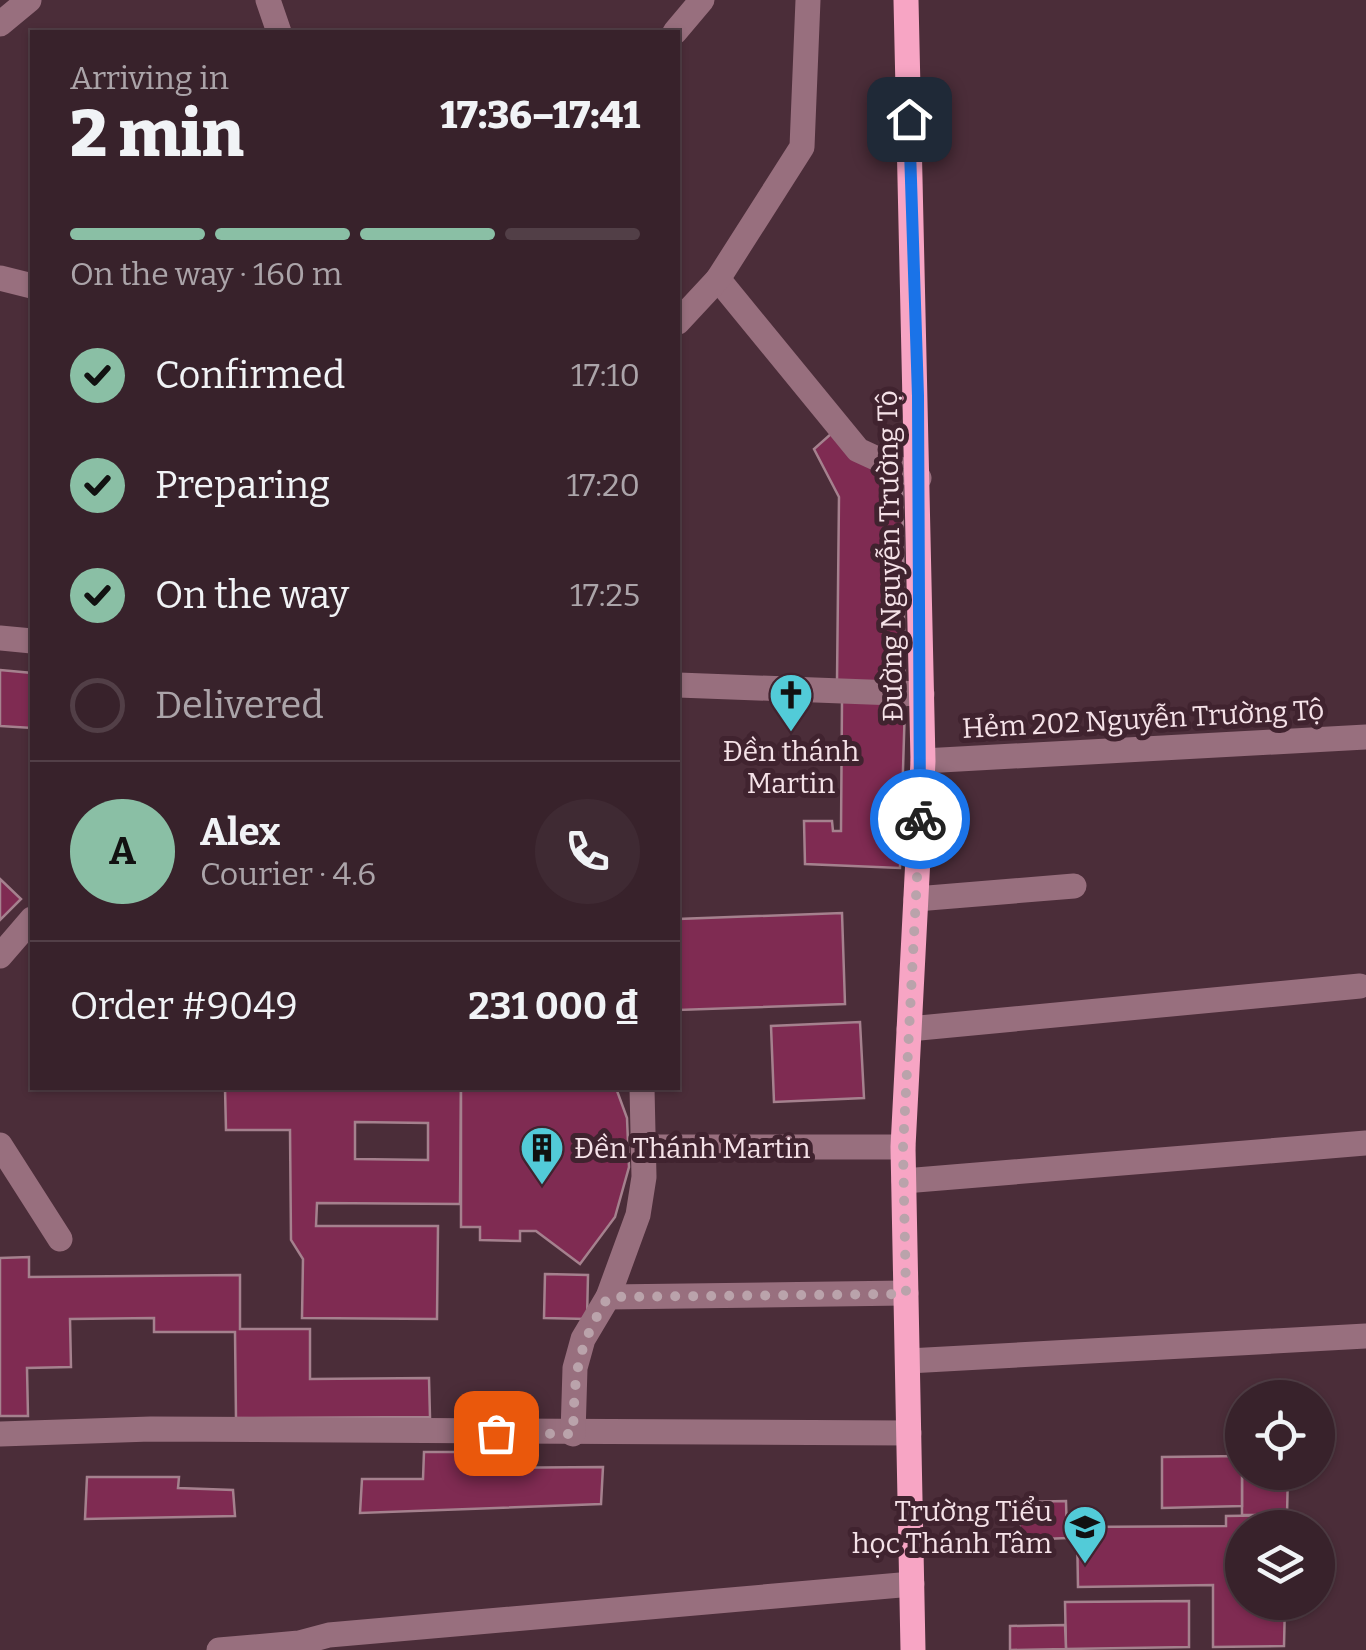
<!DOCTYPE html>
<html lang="en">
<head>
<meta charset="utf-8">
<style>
  body { margin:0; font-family:Bitter,serif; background:#3f2a33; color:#f1f3f6; height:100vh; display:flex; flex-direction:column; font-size:38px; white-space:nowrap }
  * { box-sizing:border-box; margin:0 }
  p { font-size:32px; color:#aba4a9 }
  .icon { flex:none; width:55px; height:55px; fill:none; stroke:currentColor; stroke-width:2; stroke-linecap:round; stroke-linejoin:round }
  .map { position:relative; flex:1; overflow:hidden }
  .panel { position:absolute; left:30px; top:30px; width:650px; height:1060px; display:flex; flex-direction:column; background:#38222b; border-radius:0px; box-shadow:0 2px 8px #0004,0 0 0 2px #523f47 }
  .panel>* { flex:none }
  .controls { position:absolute; left:1225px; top:1380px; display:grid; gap:20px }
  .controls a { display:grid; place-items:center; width:110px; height:110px; border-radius:50%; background:#38222b; box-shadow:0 2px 8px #0004,0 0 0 2px #523f47; font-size:50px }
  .pin { position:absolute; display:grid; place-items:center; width:85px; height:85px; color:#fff; margin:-42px; border-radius:20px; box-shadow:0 5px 15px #0006 }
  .courier { position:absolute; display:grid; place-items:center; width:100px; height:100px; margin:-50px; border:8px solid #1a73e8; border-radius:50%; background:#fff; color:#222; box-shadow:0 2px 12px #0007 }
  .overview em { font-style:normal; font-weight:800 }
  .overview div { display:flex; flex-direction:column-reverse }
  .overview { display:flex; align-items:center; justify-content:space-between; height:170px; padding:0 40px }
  h1 { font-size:65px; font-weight:800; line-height:75px }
  .bar { display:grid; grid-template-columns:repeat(4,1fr); gap:15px 10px; align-content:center; height:120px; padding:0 40px }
  .bar i { height:12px; border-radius:8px; background:#523f47 }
  .bar .active { background:#8abfa5 }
  .bar p { grid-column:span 4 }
  .line { display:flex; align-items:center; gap:25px; padding:0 40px; border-top:2px solid #523f47 }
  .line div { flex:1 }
  .round { display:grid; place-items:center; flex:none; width:105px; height:105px; border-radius:52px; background:#3f2a33 }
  ol { padding:0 40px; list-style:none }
  li { display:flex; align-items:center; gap:30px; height:110px }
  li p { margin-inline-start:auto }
  li .icon { padding:10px; border-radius:50%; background:#8abfa5; color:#111; stroke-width:4 }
  li:last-child { color:#aba4a9 }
  li i { width:55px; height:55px; border:5px solid #523f47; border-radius:50% }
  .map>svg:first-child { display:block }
  .building { fill:#7f2b52; stroke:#a5818e; stroke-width:2.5; fill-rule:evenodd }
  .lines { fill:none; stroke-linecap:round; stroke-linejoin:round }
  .minor { stroke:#986f7e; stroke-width:25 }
  .major { stroke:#f7a5c4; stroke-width:25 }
  .done { stroke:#baa3ab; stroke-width:10; stroke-dasharray:0 18 }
  .route { stroke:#1a73e8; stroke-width:12 }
  .labels { text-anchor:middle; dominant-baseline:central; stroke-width:10; stroke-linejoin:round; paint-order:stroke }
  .street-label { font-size:28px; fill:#f5e2e8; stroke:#40232f }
  .poi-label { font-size:28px; fill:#f5e2e8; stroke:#40232f }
</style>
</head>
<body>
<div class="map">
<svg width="1366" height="1650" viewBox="0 0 1366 1650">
  <rect width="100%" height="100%" fill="#4b2d39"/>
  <g class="building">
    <polygon points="832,433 902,477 905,685 837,682 839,497 814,449"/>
    <polygon points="0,670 32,673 32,728 0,726"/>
    <polygon points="842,701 905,704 900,868 805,864 804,821 832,821 833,831 841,831"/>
    <polygon points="0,879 21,899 0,920"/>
    <polygon points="842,913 845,1004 678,1010 678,919"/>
    <polygon points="860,1022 864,1098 774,1102 771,1026"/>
    <path d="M 225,1088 L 461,1090 L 460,1204 L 317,1203 L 316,1226 L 438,1226 L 437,1319 L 302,1318 L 303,1259 L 291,1240 L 290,1130 L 226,1130 ZM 355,1122 L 428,1123 L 428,1160 L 355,1159 Z"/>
    <polygon points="557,1088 616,1088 627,1118 629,1167 615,1217 580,1264 536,1231 520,1231 520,1241 480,1240 480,1227 461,1227 461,1090"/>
    <polygon points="29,1257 29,1277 240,1275 240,1329 310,1329 310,1379 429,1378 430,1417 236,1418 235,1332 154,1332 154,1318 70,1319 71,1367 27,1368 28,1416 0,1416 0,1258"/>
    <polygon points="545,1274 588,1275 587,1319 544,1318"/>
    <polygon points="1242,1424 1242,1472 1288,1472 1287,1515 1242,1515"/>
    <polygon points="424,1452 490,1452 490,1468 603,1467 601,1504 360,1513 362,1479 423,1479"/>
    <polygon points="1242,1456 1242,1506 1162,1508 1162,1457"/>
    <polygon points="87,1477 179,1477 178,1488 233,1490 235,1516 85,1519"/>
    <polygon points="1066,1501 1067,1538 1020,1540 1019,1502"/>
    <polygon points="1287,1515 1287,1528 1242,1528 1242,1602 1285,1602 1284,1646 1213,1647 1213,1585 1078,1587 1077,1527 1226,1526 1226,1516"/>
    <polygon points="1189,1601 1189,1647 1066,1649 1065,1602"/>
    <polygon points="1065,1625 1066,1649 1010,1650 1010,1626"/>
  </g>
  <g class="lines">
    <g class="minor">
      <polyline points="268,0 279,32"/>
      <polyline points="0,24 29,0"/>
      <polyline points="675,32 702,0"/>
      <polyline points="0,278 32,286"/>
      <polyline points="718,279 858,450 919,478"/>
      <polyline points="678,322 718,279 802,147 808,0"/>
      <polyline points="0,638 32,641"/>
      <polyline points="678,685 922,694"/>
      <polyline points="923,761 1366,737"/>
      <polyline points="916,899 1074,886"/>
      <polyline points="0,956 32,919"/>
      <polyline points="909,1029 1360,986"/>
      <polyline points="0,1145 60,1239"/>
      <polyline points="645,1147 903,1147"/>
      <polyline points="904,1181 1366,1143"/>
      <polyline points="608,1297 906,1293"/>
      <polyline points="908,1361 1366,1336"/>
      <polyline points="0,1434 151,1429 909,1433"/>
      <polyline points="573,1434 575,1368 583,1339 608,1297 638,1215 644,1177 642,1088"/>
      <polyline points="219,1650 299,1643 329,1635 912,1584"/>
    </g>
    <polyline class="major" points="906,0 923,761 903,1147 913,1650"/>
  </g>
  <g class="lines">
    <path class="done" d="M 496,1433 L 573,1434 C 575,1372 575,1352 608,1297 L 906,1294 L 903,1148 L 920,819"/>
    <polyline class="route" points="909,119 918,396 920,819"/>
  </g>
  <defs>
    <symbol id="church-pin" viewBox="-11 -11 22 30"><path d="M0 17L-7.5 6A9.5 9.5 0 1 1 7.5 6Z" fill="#52cbd8" stroke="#40232f"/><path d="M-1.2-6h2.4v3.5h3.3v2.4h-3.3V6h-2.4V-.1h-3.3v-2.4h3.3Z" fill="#111"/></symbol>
    <symbol id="building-pin" viewBox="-11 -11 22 30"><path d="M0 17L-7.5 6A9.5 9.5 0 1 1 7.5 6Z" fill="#52cbd8" stroke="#40232f"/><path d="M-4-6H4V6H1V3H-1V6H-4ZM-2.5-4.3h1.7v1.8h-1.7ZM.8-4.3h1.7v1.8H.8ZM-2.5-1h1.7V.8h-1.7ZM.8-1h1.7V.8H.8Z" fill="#111"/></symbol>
    <symbol id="school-pin" viewBox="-11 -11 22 30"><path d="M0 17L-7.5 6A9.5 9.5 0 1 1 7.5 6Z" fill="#52cbd8" stroke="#40232f"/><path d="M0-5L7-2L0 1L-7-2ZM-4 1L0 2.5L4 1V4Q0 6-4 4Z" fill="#111"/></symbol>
  </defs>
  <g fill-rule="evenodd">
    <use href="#church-pin" x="766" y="670" width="50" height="68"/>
    <use href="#building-pin" x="517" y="1123" width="50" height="68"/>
    <use href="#school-pin" x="1060" y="1502" width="50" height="68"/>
  </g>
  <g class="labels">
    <g class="street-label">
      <text transform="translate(890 556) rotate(-91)">Đường Nguyễn Trường Tộ</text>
      <text transform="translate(1143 719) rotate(-3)">Hẻm 202 Nguyễn Trường Tộ</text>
    </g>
    <g class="poi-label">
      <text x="791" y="751">Đền thánh<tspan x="791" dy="32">Martin</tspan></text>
      <text x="574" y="1148" text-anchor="start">Đền Thánh Martin</text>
      <text x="1052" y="1511" text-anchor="end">Trường Tiểu<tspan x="1052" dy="32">học Thánh Tâm</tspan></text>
    </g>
  </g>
</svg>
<div class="controls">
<a><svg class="icon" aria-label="locate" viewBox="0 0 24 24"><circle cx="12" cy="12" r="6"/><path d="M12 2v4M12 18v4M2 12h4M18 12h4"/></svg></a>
<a><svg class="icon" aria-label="layers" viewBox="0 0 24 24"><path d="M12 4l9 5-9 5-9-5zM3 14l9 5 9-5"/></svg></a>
</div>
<div class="pin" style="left:496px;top:1433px;background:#ea580c"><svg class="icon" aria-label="bag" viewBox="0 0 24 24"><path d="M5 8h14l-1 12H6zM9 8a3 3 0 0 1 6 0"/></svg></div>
<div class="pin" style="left:909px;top:119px;background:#1f2937"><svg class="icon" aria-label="home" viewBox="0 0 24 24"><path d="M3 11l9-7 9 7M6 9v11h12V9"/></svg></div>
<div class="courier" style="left:920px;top:819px"><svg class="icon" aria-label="bike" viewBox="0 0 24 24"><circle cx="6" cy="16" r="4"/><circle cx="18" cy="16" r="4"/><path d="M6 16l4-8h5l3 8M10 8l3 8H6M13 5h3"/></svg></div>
<section class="panel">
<div class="overview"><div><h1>2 min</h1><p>Arriving in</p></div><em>17:36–17:41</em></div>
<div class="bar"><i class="active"></i><i class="active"></i><i class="active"></i><i></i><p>On the way · 160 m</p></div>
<ol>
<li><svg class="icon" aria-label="check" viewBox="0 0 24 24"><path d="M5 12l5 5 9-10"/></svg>Confirmed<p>17:10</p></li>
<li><svg class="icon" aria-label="check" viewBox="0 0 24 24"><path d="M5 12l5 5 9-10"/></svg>Preparing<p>17:20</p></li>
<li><svg class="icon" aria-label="check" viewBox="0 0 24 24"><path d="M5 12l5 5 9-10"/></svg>On the way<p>17:25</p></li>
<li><i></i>Delivered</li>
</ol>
<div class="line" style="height:180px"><b class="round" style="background:#8abfa5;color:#111">A</b><div><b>Alex</b><p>Courier · 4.6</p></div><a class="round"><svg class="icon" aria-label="phone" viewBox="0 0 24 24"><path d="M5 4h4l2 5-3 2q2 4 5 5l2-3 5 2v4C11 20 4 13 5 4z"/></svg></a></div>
<div class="line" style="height:130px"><div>Order #9049</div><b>231 000 ₫</b></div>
</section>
</div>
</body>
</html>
